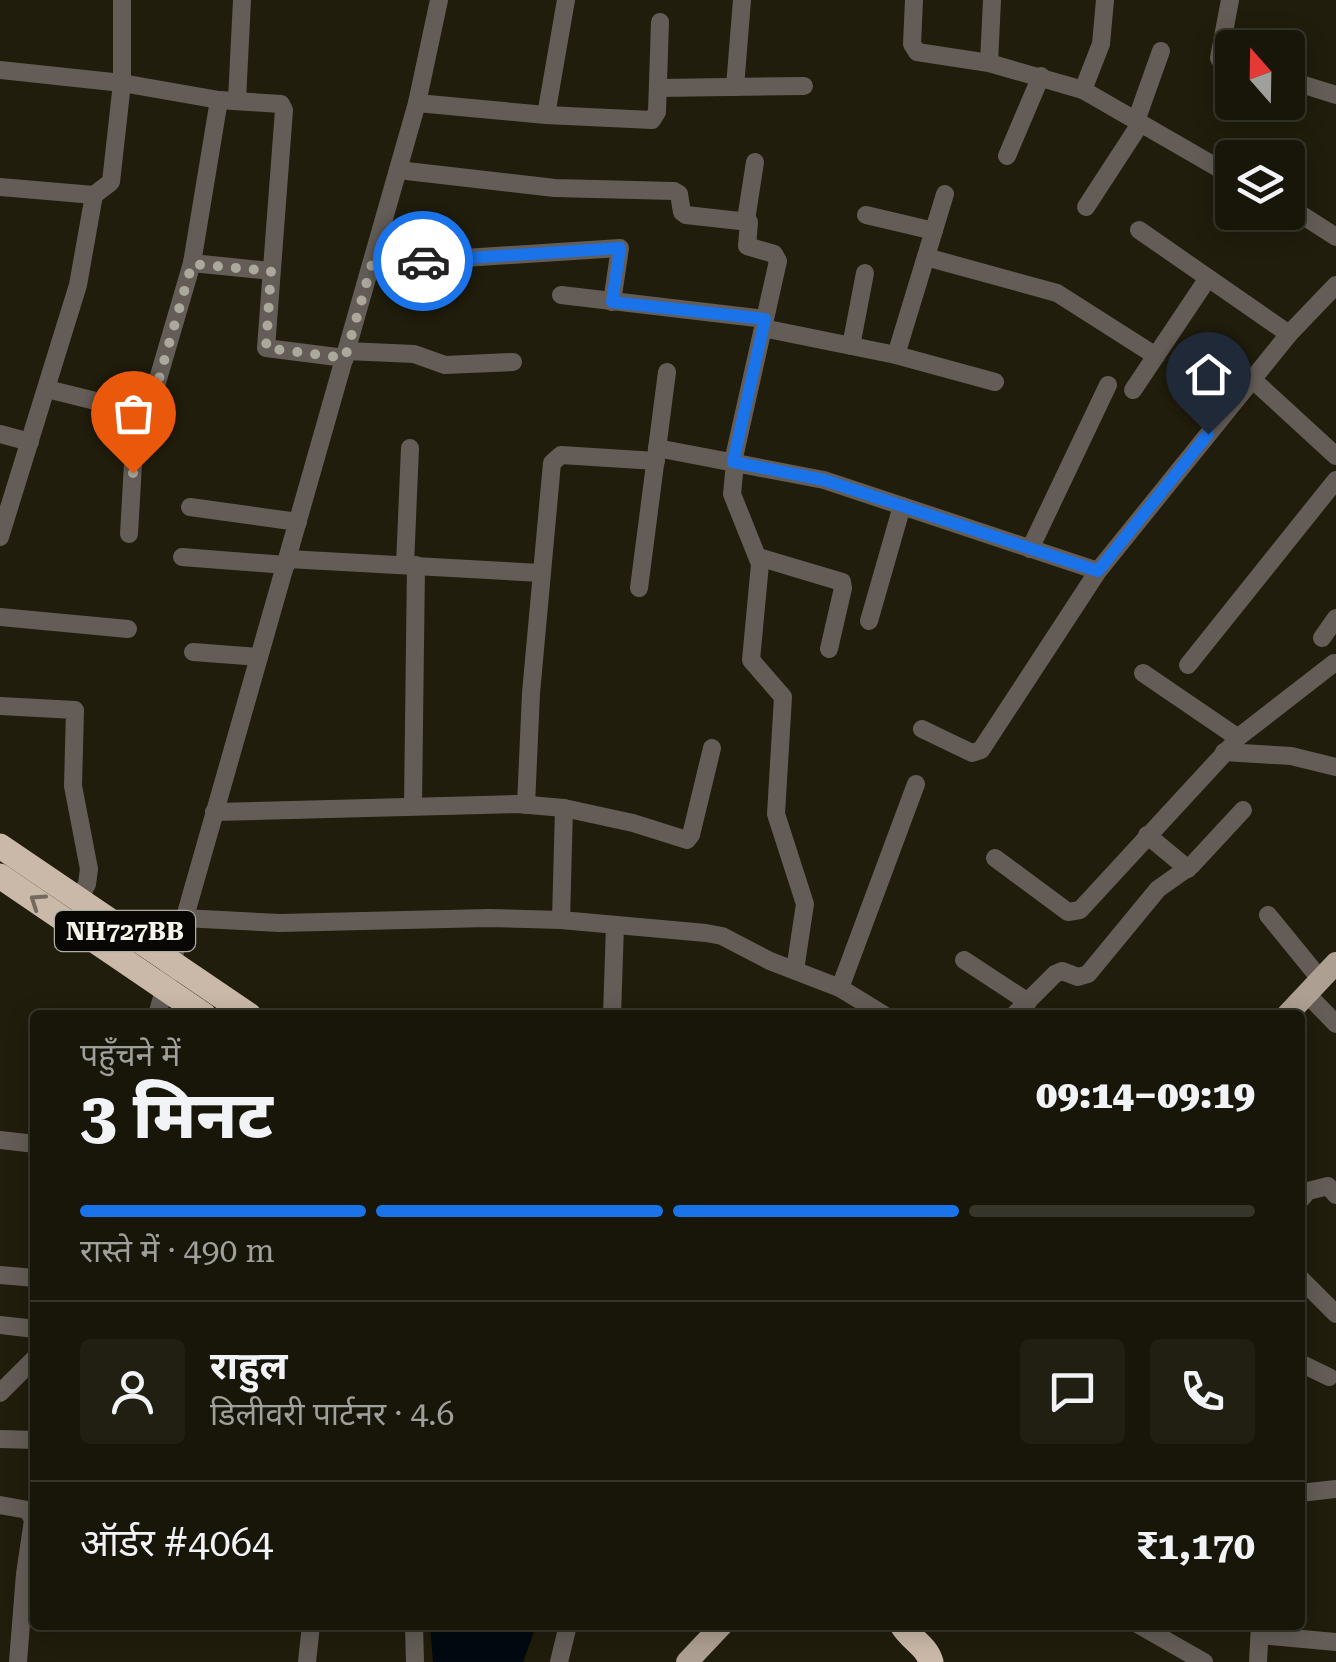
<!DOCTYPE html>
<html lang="hi">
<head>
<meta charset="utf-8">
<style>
  body { margin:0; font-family:"Roboto Serif","Noto Sans Devanagari",serif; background:#211f12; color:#f1f3f6; height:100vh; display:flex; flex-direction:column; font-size:38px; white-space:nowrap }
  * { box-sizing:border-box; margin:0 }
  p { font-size:32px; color:#9f9f9c }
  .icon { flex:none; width:55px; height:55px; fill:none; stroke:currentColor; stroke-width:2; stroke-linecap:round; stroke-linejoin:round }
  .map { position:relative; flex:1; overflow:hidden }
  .sheet { position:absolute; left:30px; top:1010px; width:1275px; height:620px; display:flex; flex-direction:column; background:#181609; border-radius:10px; box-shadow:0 5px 25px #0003,0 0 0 2px #36352a }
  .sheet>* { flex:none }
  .needle { width:65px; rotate:340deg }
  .controls { position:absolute; left:1215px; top:30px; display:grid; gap:20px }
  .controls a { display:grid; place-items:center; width:90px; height:90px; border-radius:10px; background:#181609; box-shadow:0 5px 25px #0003,0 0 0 2px #36352a; font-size:50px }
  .pin { position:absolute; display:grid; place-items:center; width:85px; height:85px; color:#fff; margin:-102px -42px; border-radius:50% 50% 50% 0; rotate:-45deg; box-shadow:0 0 10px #0007 }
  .pin .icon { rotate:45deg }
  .courier { position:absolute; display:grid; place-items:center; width:100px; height:100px; margin:-50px; border:8px solid #1a73e8; border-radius:50%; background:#fff; color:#222; box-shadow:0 2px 12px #0007 }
  .headline em { font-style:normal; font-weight:800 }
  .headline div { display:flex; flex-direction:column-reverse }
  .headline { display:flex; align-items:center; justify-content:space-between; height:170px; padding:0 50px }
  h1 { font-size:65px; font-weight:800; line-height:75px }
  .bar { display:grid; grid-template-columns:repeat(4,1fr); gap:15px 10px; align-content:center; height:120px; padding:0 50px }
  .bar i { height:12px; border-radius:8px; background:#36352a }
  .bar .current { background:#1a73e8 }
  .bar p { grid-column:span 4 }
  .line { display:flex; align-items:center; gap:25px; padding:0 50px; border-top:2px solid #36352a }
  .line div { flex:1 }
  .round { display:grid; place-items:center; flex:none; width:105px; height:105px; border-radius:10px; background:#211f12 }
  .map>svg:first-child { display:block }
  .water { fill:#020910 }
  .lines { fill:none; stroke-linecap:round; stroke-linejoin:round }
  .minor { stroke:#645d57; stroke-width:18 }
  .major { stroke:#ad9f91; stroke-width:22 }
  .highway { stroke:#cab9a8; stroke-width:25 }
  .oneway { stroke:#73695e }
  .done { stroke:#aba99c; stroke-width:10; stroke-dasharray:0 18 }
  .route { stroke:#1a73e8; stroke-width:12 }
  .labels { text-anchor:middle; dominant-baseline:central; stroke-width:8; stroke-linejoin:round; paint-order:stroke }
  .shield { fill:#090703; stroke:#afada4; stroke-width:2.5 }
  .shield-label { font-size:25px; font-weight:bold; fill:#f6f4e9 }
</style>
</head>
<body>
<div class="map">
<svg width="1336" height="1662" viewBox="0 0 1336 1662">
  <rect width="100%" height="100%" fill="#201d0c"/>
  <polygon class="water" points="430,1625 547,1625 545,1632 534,1632 523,1662 433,1662"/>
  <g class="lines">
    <g class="minor">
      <polyline points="914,0 912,44 917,52 989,63 1083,90 1232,176"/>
      <polyline points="1230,0 1219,58 1225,68 1232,70"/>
      <polyline points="989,63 992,0"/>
      <polyline points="0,70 122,83 219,100 281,104 284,110 266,348 345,358"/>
      <polyline points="1288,85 1301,84 1336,95"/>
      <polyline points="735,87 742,0"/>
      <polyline points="658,88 804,86"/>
      <polyline points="1083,90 1101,44 1105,0"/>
      <polyline points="237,100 242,0"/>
      <polyline points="417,103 546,115 652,120 657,112 660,22"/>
      <polyline points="546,115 566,0"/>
      <polyline points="1136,121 1161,51"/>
      <polyline points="1007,156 1041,76"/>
      <polyline points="398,170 555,188 674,191 679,194 682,212 686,215 749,222 747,246 774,254 778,261 733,462"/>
      <polyline points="0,187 94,195 78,285 0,537"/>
      <polyline points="94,195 111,182 122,83 122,0"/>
      <polyline points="1288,206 1336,237"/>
      <polyline points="1086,207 1140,124"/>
      <polyline points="866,215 934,231"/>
      <polyline points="746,220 755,162"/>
      <polyline points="1139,230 1289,334"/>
      <polyline points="926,257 1057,293 1156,356"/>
      <polyline points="192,263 271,271"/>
      <polyline points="372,264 620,248 612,302"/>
      <polyline points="561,295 765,319"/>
      <polyline points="763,328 896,355 995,382"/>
      <polyline points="851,346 865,273"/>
      <polyline points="347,351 414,354 445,365 513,362"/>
      <polyline points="896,355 945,194"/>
      <polyline points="1252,379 1336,456"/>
      <polyline points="47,389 136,411 146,410 151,403 192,263 219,100"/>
      <polyline points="1133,390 1208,278"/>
      <polyline points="0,434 30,442"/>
      <polyline points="657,448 824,480 1098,571"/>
      <polyline points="735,463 732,494 760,564 751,660 783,697 776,814 805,904 795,970"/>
      <polyline points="190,507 298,522"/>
      <polyline points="129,534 136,411"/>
      <polyline points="1030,549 1108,385"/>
      <polyline points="182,557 286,565"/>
      <polyline points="758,557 842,582 843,588 829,649"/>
      <polyline points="288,559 541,573"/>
      <polyline points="405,565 410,448"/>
      <polyline points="639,588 667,372"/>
      <polyline points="0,617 128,629"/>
      <polyline points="869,621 902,506"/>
      <polyline points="1322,638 1336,618"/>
      <polyline points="193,652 259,657"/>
      <polyline points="1188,665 1336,480"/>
      <polyline points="0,706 75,710 73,786 89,869 87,884 79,899"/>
      <polyline points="922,729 972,753 981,750 1098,571 1289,334 1336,285"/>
      <polyline points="1236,739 1334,663"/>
      <polyline points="1224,752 1291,756 1336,767"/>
      <polyline points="526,805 531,693 552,463 561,455 656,461"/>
      <polyline points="413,806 416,565"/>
      <polyline points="214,812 517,804 564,808 633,823 687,840 691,835 712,748"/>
      <polyline points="1147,835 1188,869"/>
      <polyline points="995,858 1068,912 1080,910 1234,743 1234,735 1143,673"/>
      <polyline points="1268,915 1321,980"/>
      <polyline points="183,918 280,923 488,918 561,920 706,933 722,936 770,961 840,988 884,1015"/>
      <polyline points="561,920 564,808"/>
      <polyline points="964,960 1028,1002"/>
      <polyline points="840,988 916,784"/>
      <polyline points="1307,994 1336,1024"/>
      <polyline points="157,1015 417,103 439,0"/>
      <polyline points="612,1015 615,925"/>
      <polyline points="1014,1015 1055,974 1062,971 1078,977 1088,974 1158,889 1192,865 1243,810"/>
      <polyline points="0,1140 35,1144"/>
      <polyline points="1300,1200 1308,1191 1328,1186 1336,1195"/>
      <polyline points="0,1275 35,1278"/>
      <polyline points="1300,1278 1336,1314"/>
      <polyline points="0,1325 35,1329"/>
      <polyline points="1300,1363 1329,1377"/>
      <polyline points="0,1393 35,1358"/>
      <polyline points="0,1439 35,1440"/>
      <polyline points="1300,1493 1336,1489"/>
      <polyline points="0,1505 28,1510 33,1520 25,1574 18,1662"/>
      <polyline points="414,1625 415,1662"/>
      <polyline points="1139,1625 1204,1662"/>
      <polyline points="1260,1635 1336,1642"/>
      <polyline points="307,1662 311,1625"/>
      <polyline points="559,1662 568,1625"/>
      <polyline points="1258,1662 1260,1625"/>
    </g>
    <g class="major">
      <polyline points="1287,1015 1336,963"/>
      <polyline points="687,1662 722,1625"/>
    </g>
    <g class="highway">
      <polyline points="0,846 249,1015"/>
      <polyline points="0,876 204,1015"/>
      <path d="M 902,1625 C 911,1640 926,1645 931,1662"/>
    </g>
  </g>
  <defs><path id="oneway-chevron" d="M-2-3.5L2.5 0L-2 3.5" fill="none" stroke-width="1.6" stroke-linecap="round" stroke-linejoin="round" transform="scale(2.5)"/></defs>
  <use class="oneway" href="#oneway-chevron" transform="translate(37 901) rotate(-146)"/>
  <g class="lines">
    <polyline class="done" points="133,473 136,411 146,410 152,403 192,264 271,271 266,348 345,358 372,264 423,261"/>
    <polyline class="route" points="423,261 620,248 612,302 765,319 733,462 824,480 1098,571 1208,434"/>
  </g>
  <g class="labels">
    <rect class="shield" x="55" y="911" width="140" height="40" rx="8"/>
    <g class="shield-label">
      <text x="125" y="931">NH727BB</text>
    </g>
  </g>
</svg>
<div class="controls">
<a><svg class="needle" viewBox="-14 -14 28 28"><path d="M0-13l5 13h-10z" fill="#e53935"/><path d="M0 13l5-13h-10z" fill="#9f9f9c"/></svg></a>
<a><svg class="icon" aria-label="layers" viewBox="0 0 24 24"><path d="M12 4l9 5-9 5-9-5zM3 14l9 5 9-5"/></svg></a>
</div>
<div class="pin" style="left:133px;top:473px;background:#ea580c"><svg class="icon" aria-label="bag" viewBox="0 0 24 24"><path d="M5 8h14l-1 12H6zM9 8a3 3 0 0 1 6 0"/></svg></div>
<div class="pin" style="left:1208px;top:434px;background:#1f2937"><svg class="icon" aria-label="home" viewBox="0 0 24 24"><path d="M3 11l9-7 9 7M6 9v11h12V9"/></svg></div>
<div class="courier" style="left:423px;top:261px"><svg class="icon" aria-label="car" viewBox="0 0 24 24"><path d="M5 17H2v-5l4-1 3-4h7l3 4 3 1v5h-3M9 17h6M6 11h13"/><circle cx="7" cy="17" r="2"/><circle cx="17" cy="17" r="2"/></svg></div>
<section class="sheet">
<div class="headline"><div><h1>3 मिनट</h1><p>पहुँचने में</p></div><em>09:14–09:19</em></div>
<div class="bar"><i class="current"></i><i class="current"></i><i class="current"></i><i></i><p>रास्ते में · 490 m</p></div>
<div class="line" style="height:180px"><a class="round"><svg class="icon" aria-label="person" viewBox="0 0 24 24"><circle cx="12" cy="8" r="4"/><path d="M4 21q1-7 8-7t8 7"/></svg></a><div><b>राहुल</b><p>डिलीवरी पार्टनर · 4.6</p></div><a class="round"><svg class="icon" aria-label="chat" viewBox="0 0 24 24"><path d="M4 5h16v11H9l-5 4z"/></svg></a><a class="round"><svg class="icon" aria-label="phone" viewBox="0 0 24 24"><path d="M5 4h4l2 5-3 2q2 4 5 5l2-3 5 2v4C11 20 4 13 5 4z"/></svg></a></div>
<div class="line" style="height:130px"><div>ऑर्डर #4064</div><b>₹1,170</b></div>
</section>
</div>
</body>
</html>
